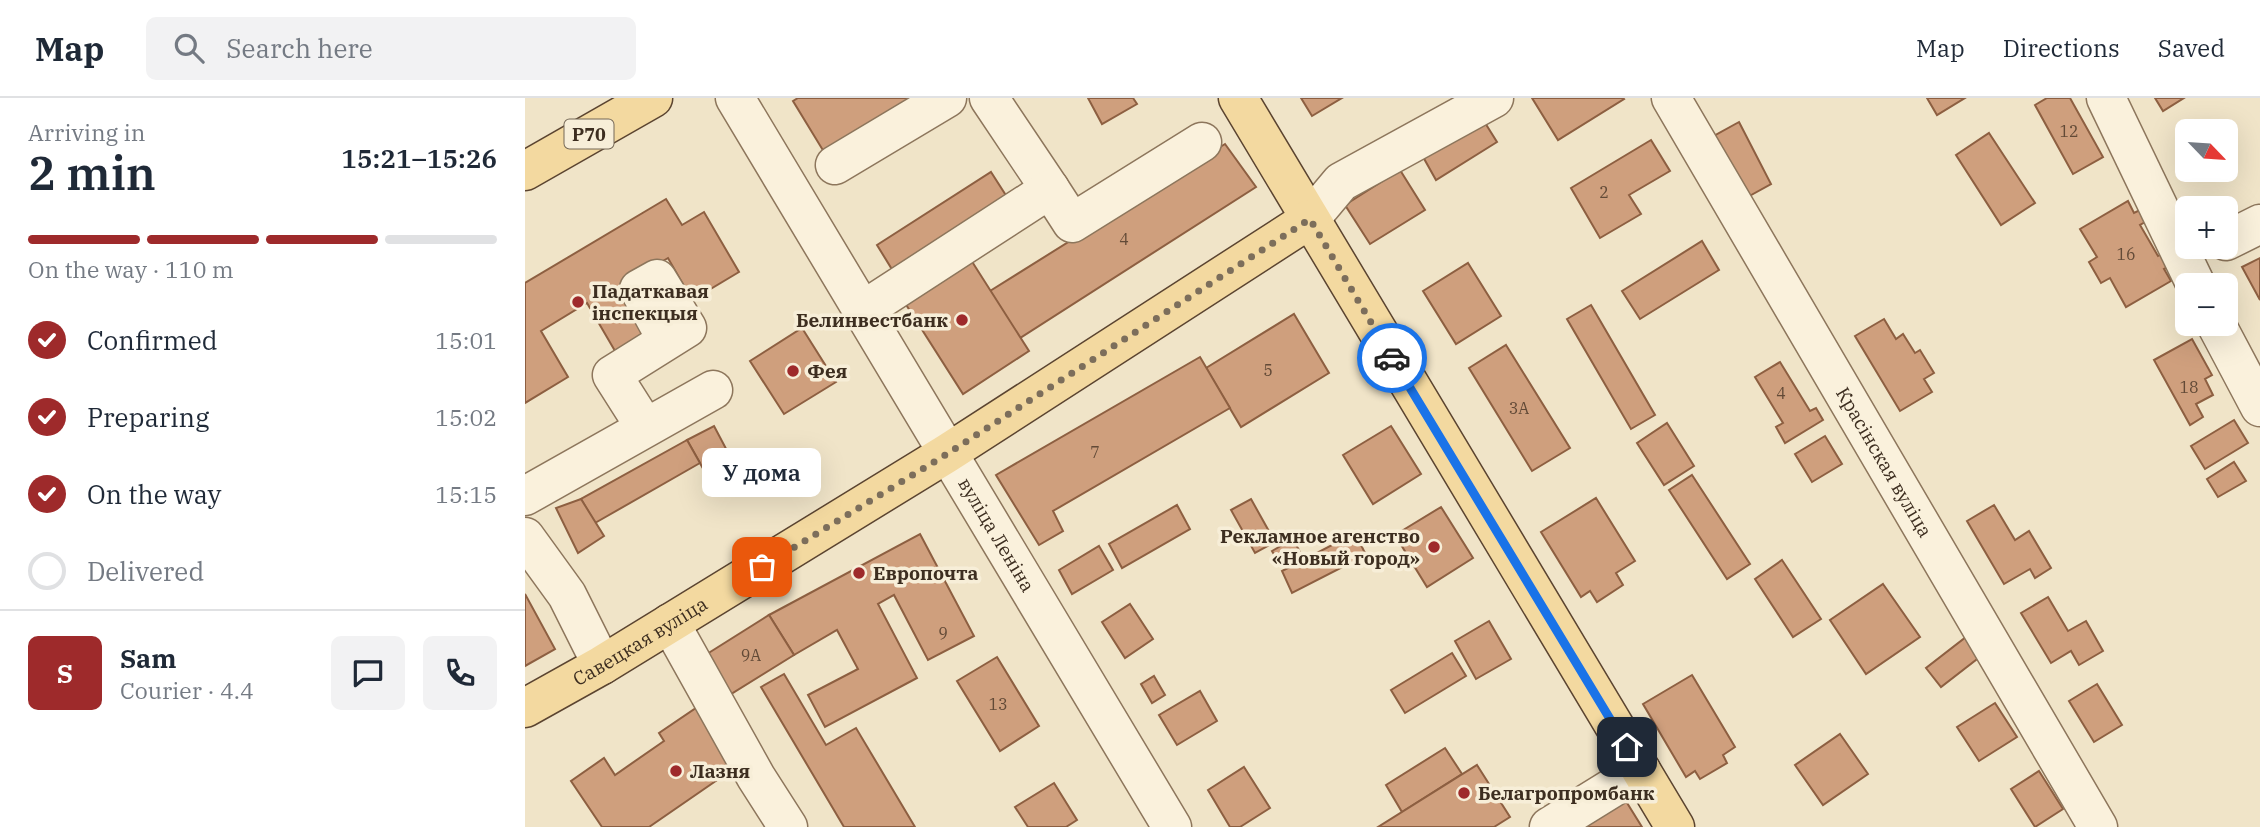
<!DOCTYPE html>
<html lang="en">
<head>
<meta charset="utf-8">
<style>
  body { margin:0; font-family:"IBM Plex Serif",serif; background:#f2f2f3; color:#1f2937; height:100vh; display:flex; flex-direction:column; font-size:26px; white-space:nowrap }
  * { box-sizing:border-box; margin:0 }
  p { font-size:23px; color:#747a83 }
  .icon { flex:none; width:38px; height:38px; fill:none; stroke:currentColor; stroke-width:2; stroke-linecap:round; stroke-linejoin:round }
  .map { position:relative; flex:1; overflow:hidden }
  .sheet { display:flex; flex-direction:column; background:#fff; width:525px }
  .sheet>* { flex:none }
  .needle { width:46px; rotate:115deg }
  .tools { position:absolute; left:1650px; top:21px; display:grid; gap:14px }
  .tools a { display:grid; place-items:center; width:63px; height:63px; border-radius:10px; background:#fff; box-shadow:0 7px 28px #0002; font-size:35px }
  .pin { position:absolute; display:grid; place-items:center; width:60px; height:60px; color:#fff; margin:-30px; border-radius:14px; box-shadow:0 4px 10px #0006 }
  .courier { position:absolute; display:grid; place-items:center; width:70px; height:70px; margin:-35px; border:5px solid #1a73e8; border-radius:50%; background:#fff; color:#222; box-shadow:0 2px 9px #0007 }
  .bubble { position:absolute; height:49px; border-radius:10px; background:#fff; box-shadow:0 7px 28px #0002; font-size:23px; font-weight:600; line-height:49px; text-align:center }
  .headline em { font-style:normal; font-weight:600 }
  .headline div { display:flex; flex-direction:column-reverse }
  .headline { display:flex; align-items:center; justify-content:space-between; height:119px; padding:0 28px }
  h1 { font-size:46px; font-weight:600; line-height:52px }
  .bar { display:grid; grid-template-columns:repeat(4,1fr); gap:10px 7px; align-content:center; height:84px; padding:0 28px }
  .bar i { height:9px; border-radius:5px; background:#e0e1e3 }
  .bar .selected { background:#9e2a2b }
  .bar p { grid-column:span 4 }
  .line { display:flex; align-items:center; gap:18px; padding:0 28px; border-top:2px solid #e0e1e3 }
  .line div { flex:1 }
  .round { display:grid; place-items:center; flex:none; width:74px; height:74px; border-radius:10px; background:#f2f2f3 }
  ol { padding:0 28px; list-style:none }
  li { display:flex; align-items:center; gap:21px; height:77px }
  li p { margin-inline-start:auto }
  li .icon { padding:7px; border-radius:50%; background:#9e2a2b; color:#fff; stroke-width:4 }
  li:last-child { color:#747a83 }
  li i { width:38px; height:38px; border:4px solid #e0e1e3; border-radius:50% }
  header { display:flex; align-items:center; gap:42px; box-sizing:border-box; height:98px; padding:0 35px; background:#fff; border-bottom:2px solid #e0e1e3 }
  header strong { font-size:33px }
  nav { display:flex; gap:38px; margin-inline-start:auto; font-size:24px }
  .search { width:490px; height:63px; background:#f2f2f3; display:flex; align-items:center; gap:18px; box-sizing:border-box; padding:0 24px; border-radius:10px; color:#747a83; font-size:26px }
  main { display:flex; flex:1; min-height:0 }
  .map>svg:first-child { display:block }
  .building { fill:#cf9f7d; stroke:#8d5f41; stroke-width:2 }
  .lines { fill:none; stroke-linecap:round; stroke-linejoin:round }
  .minor-casing { stroke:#8d765c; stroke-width:41 }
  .major-casing { stroke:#5b4430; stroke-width:41 }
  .minor { stroke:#faf1dc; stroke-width:38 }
  .major { stroke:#f3d9a0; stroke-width:38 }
  .done { stroke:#7c6e5b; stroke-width:7; stroke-dasharray:0 12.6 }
  .route { stroke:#1a73e8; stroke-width:9 }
  .poi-dot { fill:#9e2a2b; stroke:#f7eed8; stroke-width:2.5 }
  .labels { text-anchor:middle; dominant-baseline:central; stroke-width:7; stroke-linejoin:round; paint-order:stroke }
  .number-label { font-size:16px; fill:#624a37 }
  .shield { fill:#f7eed8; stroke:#756857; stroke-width:2 }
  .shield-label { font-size:18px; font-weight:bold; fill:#3d2e20 }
  .poi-label { font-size:19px; font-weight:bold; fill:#3d2e20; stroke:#f7eed8; text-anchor:start }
  .street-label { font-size:19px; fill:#3d2e20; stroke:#f7eed8 }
</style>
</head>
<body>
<header>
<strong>Map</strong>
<div class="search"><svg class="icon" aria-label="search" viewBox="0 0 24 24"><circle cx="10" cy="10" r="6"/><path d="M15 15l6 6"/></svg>Search here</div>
<nav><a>Map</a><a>Directions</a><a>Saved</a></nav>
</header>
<main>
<section class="sheet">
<div class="headline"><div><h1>2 min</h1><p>Arriving in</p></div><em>15:21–15:26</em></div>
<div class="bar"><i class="selected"></i><i class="selected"></i><i class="selected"></i><i></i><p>On the way · 110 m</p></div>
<ol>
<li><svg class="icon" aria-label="check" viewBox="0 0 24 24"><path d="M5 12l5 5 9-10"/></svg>Confirmed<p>15:01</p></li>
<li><svg class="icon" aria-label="check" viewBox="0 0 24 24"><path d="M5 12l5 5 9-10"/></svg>Preparing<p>15:02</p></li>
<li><svg class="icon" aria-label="check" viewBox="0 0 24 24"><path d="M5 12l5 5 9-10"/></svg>On the way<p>15:15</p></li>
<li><i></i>Delivered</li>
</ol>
<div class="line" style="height:126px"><b class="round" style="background:#9e2a2b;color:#fff">S</b><div><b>Sam</b><p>Courier · 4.4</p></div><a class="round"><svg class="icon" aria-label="chat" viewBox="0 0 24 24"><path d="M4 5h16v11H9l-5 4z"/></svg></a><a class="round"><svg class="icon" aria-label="phone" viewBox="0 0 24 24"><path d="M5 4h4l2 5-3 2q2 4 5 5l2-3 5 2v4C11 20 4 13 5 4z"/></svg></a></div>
</section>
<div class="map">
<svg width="1735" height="729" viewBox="0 0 1735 729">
  <rect width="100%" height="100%" fill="#f0e4c8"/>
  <g class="building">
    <polygon points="273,0 391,0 299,54 268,3"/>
    <polygon points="563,0 608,0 612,6 577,26"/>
    <polygon points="776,0 817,0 787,18"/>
    <polygon points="1007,0 1098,0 1099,1 1033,42"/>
    <polygon points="1402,0 1440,0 1412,17"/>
    <polygon points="1522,0 1545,0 1578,59 1548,76 1510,7"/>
    <polygon points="1630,0 1659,0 1638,13"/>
    <polygon points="957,20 972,44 911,82 897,57"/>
    <polygon points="1214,24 1246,86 1219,101 1187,39"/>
    <polygon points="1464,35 1510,105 1476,127 1431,57"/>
    <polygon points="1126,42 1145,73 1104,97 1116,116 1075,140 1046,90"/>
    <polygon points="700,46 731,89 495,240 465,193"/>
    <polygon points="875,72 900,112 845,146 820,107"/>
    <polygon points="466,74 482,99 368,173 352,147"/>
    <polygon points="141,101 157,127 179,114 214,174 167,202 143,160 97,187 131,245 97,265 62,205 16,233 43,279 0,305 0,185"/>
    <polygon points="1603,103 1609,115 1617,111 1624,122 1615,127 1633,158 1640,154 1647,167 1639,171 1646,183 1601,209 1585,180 1576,185 1564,164 1572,159 1555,131"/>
    <polygon points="1177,143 1194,172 1115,221 1097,193"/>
    <polygon points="1735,160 1735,202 1717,169"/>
    <polygon points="446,162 504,253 438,296 380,205"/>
    <polygon points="943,165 976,218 931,246 898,193"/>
    <polygon points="1066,207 1130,317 1106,331 1042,221"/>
    <polygon points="769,216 804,275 716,329 681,270"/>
    <polygon points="1359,221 1371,241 1378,236 1390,255 1395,252 1409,275 1399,281 1407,294 1375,313 1330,238"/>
    <polygon points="277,230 311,284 259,316 225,263"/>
    <polygon points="1667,241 1687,277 1680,281 1688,297 1671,306 1678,319 1665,327 1629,262"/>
    <polygon points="981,247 1045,350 1007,373 944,270"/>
    <polygon points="675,259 705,310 528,413 538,433 514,447 471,377"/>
    <polygon points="1255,264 1285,313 1291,310 1298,322 1260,345 1251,329 1258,325 1230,279"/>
    <polygon points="1709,322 1723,345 1680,371 1666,348"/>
    <polygon points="1142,325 1169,368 1139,387 1112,345"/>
    <polygon points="189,328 207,362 181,376 162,342"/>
    <polygon points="866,328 896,376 848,406 818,357"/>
    <polygon points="1300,338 1317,366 1287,384 1270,356"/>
    <polygon points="162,342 175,365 70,425 56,401"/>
    <polygon points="1709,364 1721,383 1693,399 1682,381"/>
    <polygon points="1167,377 1225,466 1202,481 1144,392"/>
    <polygon points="1071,400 1110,463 1091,475 1098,487 1072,504 1065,493 1056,499 1016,434"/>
    <polygon points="56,401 79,438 53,455 31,410"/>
    <polygon points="726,401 750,444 730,455 706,412"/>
    <polygon points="652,407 665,431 597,470 584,446"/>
    <polygon points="1469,407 1490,442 1504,433 1526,470 1510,480 1505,471 1479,486 1442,423"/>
    <polygon points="916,409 948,460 902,489 870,437"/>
    <polygon points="830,435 841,457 767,495 757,473"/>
    <polygon points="395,436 449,538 403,562 369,497 353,506 392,580 300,629 283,597 333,571 312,532 269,557 244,517"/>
    <polygon points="768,441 776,456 756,468 747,453"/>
    <polygon points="574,448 588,472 547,496 534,472"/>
    <polygon points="1257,462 1296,521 1268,539 1230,481"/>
    <polygon points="1358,486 1395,539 1341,576 1305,522"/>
    <polygon points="0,496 30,551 0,568"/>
    <polygon points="1523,499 1543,533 1561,523 1578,553 1554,567 1546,553 1526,565 1496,515"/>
    <polygon points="605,506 628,541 600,560 577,524"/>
    <polygon points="244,517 269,557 206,596 182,556"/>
    <polygon points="964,523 986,561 951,581 930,543"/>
    <polygon points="1441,539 1456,558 1416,589 1401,570"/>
    <polygon points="927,555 941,578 880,615 866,592"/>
    <polygon points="472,559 514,628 475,653 432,583"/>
    <polygon points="259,576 301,647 331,630 390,729 319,729 236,589"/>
    <polygon points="1167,577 1210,649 1198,657 1202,665 1175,681 1170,673 1161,679 1118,606"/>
    <polygon points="629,578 640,597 627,605 616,586"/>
    <polygon points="1572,586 1597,627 1569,644 1544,603"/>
    <polygon points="675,593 692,623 652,647 634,617"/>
    <polygon points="1470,605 1492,639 1454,663 1432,629"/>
    <polygon points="171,610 211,669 124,729 77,729 46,683 79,660 90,677 139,643 134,635"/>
    <polygon points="1315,636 1343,676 1298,707 1270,667"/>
    <polygon points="920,650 937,676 877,714 861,687"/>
    <polygon points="952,667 985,719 969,729 853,729"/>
    <polygon points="719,669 745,710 715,729 705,729 683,692"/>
    <polygon points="1514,673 1538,711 1510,729 1486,691"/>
    <polygon points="529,685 552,722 541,729 503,729 490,709"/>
    <polygon points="1099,700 1117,729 1053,729"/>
  </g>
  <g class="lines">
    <defs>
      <g id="minor">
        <path id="s1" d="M 210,0 L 647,729"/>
        <polyline points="464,0 525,91"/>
        <path id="s2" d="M 1146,0 L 1573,729"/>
        <polyline points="1581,0 1671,187"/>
        <polyline points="310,67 422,0"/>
        <polyline points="785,121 816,84 969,0"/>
        <polyline points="1701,143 1735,126"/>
        <polyline points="337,213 525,91 547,125 677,44"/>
        <polyline points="1691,226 1735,309"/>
        <polyline points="120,329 87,277 162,230 132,181 114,191 142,242"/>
        <polyline points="0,398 188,292"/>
        <polyline points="0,439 42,497 77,567"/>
        <polyline points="145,525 231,679 263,729"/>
        <polyline points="1024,729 1116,672"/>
      </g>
      <g id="major">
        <polyline points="713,0 1150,729"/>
        <polyline points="0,73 128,0"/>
        <path id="s3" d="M 0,610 L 77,567 L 421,356 L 785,121"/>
      </g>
    </defs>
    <use href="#minor" class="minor-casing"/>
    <use href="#major" class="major-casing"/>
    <use href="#minor" class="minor"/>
    <use href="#major" class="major"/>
  </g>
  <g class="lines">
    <polyline class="done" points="237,469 422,356 785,121 867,260"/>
    <polyline class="route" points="867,260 1102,649"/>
  </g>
  <g class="poi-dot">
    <circle cx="53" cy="204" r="7"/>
    <circle cx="437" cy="222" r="7"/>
    <circle cx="268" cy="273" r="7"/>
    <circle cx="909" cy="449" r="7"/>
    <circle cx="334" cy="475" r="7"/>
    <circle cx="151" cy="673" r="7"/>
    <circle cx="939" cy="695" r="7"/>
  </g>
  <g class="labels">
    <g class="number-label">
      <text x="1544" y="33">12</text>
      <text x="1079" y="94">2</text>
      <text x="599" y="141">4</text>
      <text x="1601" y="156">16</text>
      <text x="743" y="272">5</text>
      <text x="1664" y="289">18</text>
      <text x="1256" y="295">4</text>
      <text x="994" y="310">3А</text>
      <text x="570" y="354">7</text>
      <text x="418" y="535">9</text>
      <text x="226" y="557">9А</text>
      <text x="473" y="606">13</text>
    </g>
    <rect class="shield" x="39.5" y="21.5" width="49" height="29" rx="5"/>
    <g class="shield-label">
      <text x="64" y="36">Р70</text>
    </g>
    <g class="poi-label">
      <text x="67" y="193">Падаткавая<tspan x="67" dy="22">інспекцыя</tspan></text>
      <text x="423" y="222" text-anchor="end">Белинвестбанк</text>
      <text x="282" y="273">Фея</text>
      <text x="895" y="438" text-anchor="end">Рекламное агенство<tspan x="895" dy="22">«Новый город»</tspan></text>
      <text x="348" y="475">Европочта</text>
      <text x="165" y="673">Лазня</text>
      <text x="953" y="695">Белагропромбанк</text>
    </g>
    <g class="street-label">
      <text stroke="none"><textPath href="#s2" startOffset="422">Красінская вуліца</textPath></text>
      <text stroke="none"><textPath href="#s1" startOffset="509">вуліца Леніна</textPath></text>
      <text stroke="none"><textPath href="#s3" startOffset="133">Савецкая вуліца</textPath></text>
    </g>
  </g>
</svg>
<div class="tools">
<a><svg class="needle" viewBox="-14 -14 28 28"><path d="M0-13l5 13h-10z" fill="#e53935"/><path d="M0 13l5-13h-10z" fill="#747a83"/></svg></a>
<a>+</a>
<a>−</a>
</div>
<div class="pin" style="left:237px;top:469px;background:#ea580c"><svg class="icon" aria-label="bag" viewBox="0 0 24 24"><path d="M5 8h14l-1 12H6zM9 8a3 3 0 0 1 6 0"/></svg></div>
<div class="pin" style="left:1102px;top:649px;background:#1f2937"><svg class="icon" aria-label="home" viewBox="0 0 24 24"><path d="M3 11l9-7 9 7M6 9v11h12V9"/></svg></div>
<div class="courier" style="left:867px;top:260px"><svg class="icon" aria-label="car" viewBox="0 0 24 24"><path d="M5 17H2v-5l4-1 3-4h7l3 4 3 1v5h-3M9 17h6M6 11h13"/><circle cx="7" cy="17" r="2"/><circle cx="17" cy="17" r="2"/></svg></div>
<div class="bubble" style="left:177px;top:350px;width:119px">У дома</div>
</div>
</main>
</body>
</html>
